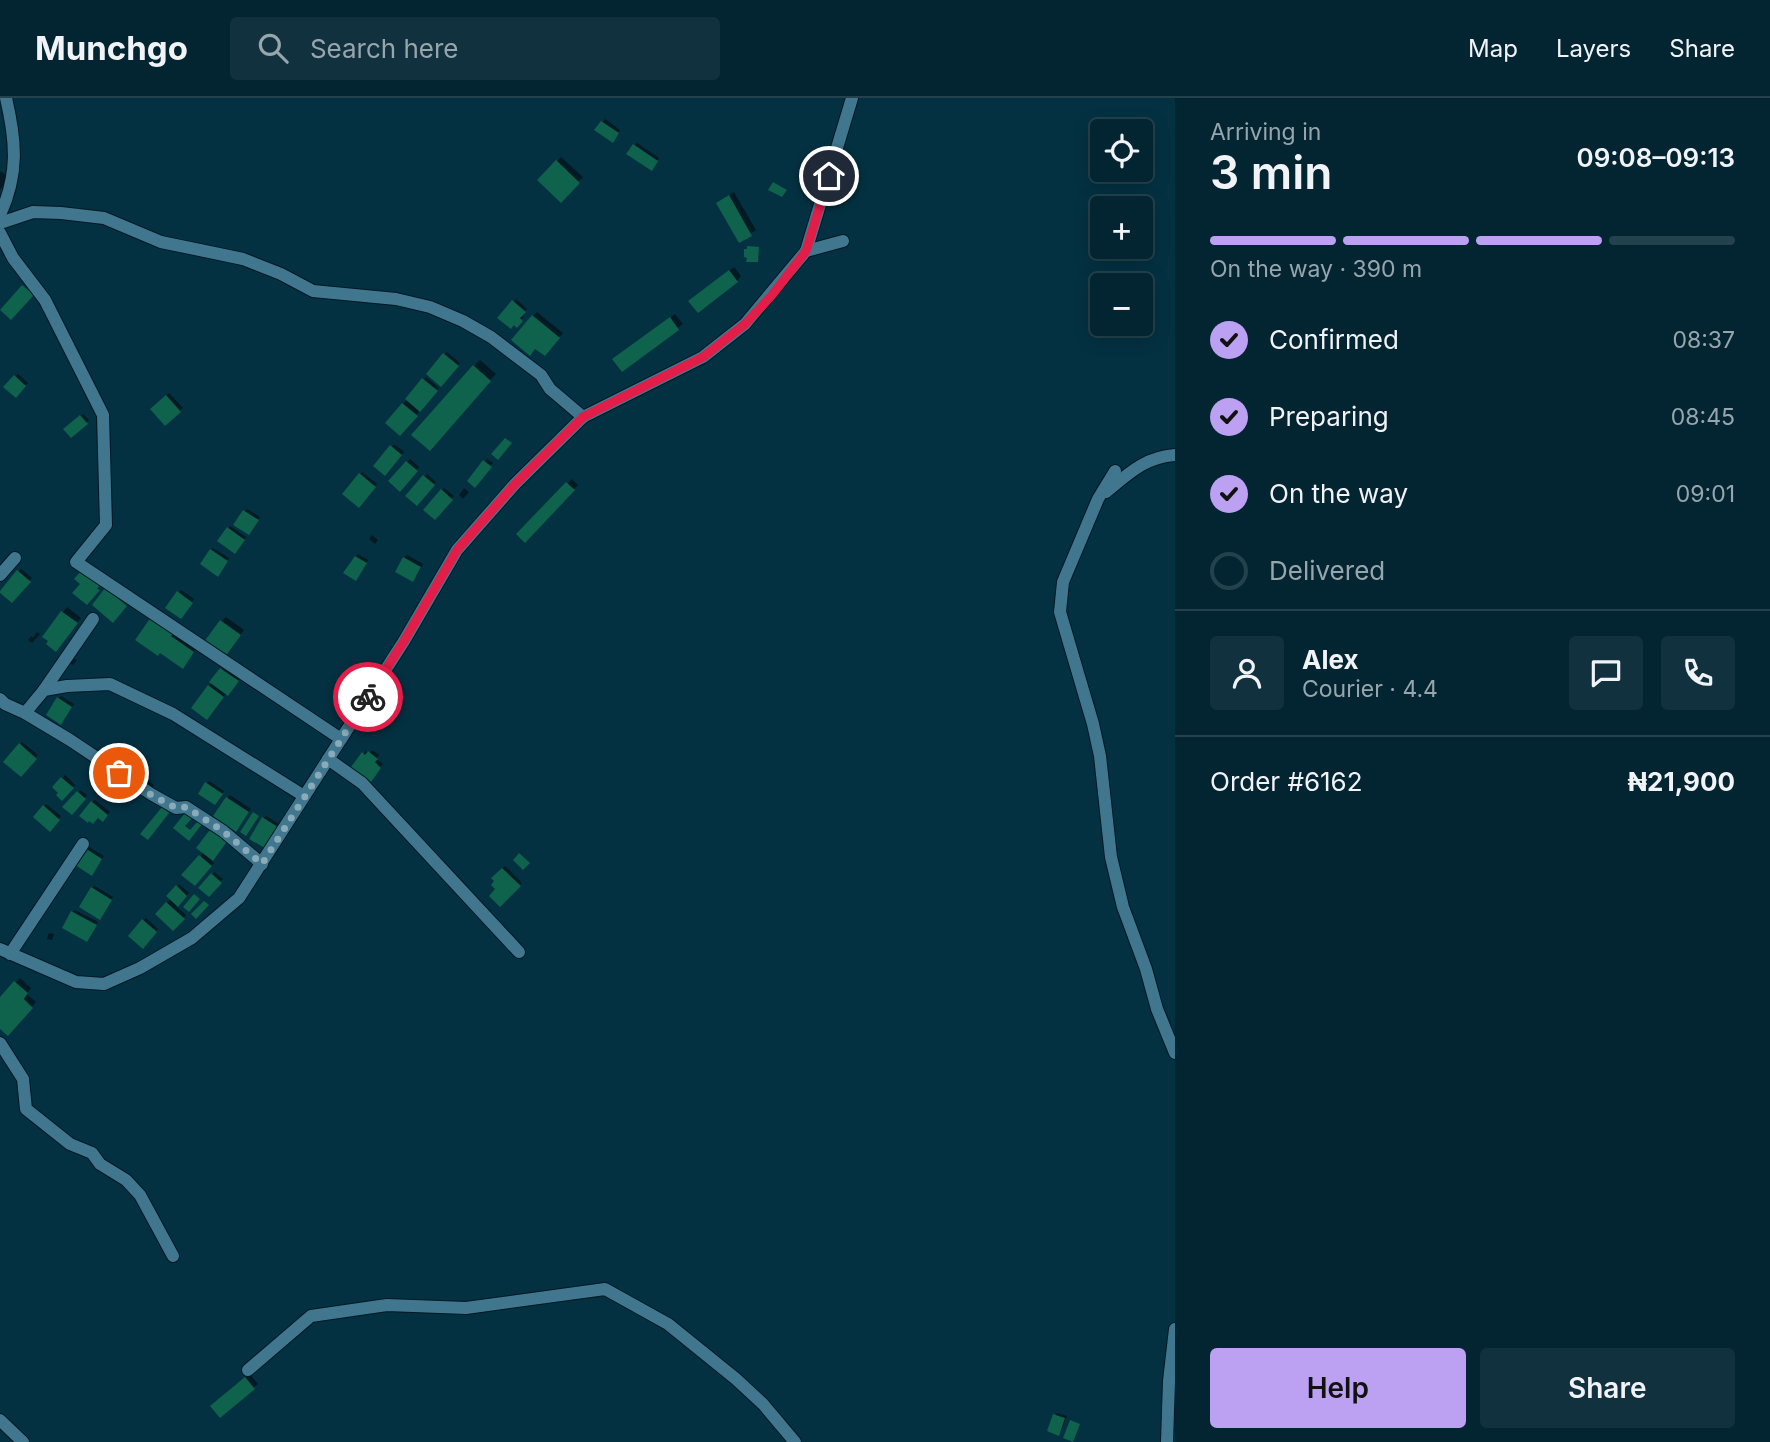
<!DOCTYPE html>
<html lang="en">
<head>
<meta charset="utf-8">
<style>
  body { margin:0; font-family:Inter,sans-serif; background:#11313e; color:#f1f3f6; height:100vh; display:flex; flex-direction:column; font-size:26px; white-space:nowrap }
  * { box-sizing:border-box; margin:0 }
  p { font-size:23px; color:#97a5ac }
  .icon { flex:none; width:38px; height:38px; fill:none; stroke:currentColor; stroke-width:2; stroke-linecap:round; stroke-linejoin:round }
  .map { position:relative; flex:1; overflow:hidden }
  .sheet { display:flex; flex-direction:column; background:#032532; width:595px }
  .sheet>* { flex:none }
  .controls { position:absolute; left:1090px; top:21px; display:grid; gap:14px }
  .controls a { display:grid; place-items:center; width:63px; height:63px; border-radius:7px; background:#032532; box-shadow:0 4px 18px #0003,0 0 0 2px #24424d; font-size:35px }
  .pin { position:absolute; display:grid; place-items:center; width:60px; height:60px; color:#fff; margin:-30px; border:4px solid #fff; border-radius:50%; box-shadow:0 2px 7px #0007 }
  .courier { position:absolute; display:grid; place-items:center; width:70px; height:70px; margin:-35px; border:5px solid #e11d48; border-radius:50%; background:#fff; color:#222; box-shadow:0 2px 9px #0007 }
  .head em { font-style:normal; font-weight:600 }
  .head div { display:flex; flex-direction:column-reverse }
  .head { display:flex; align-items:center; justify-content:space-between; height:119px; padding:0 35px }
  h1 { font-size:46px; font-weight:600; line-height:52px }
  .bar { display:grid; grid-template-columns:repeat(4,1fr); gap:10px 7px; align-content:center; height:84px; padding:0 35px }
  .bar i { height:9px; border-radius:5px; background:#24424d }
  .bar .active { background:#bca0f2 }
  .bar p { grid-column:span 4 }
  .line { display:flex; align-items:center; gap:18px; padding:0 35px; border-top:2px solid #24424d }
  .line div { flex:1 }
  .round { display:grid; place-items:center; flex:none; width:74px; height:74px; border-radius:7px; background:#11313e }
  ol { padding:0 35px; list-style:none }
  li { display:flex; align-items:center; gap:21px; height:77px }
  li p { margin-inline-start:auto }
  li .icon { padding:7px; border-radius:50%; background:#bca0f2; color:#111; stroke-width:4 }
  li:last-child { color:#97a5ac }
  li i { width:38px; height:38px; border:4px solid #24424d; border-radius:50% }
  .button { display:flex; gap:14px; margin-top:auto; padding:14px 35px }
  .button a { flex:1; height:80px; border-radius:7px; background:#bca0f2; color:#111; font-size:28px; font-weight:600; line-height:80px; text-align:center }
  .button a+a { background:#11313e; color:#f1f3f6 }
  header { display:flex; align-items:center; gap:42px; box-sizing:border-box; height:98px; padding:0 35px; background:#032532; border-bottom:2px solid #24424d }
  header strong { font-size:33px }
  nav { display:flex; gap:38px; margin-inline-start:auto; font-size:24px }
  .search { width:490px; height:63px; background:#11313e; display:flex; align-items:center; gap:18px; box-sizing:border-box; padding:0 24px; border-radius:7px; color:#97a5ac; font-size:26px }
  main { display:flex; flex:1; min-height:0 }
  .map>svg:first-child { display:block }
  .shadow { fill:#0007 }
  .building { fill:#0f624b }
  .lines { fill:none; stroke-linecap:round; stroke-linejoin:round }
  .street-casing { stroke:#001823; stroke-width:14 }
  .street { stroke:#40778f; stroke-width:12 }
  .done { stroke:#89abb9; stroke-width:7; stroke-dasharray:0 12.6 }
  .route { stroke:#e11d48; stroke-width:9 }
</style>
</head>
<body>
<header>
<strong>Munchgo</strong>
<div class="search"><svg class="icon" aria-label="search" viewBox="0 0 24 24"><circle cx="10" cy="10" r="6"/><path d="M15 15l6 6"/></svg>Search here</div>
<nav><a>Map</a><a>Layers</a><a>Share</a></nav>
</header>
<main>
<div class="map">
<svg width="1175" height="1344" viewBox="0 0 1175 1344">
  <rect width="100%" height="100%" fill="#043142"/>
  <g class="shadow">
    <polygon points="605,21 620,32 615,40 597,32"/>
    <polygon points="637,45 659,60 654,68 634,47"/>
    <polygon points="561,59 583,79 561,102 539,82"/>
    <polygon points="0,73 9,79 0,92"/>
    <polygon points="734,94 756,132 740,143 718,105"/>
    <polygon points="734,169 741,178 737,183 695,199"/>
    <polygon points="516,201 527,211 521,217 524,219 519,225 500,220"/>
    <polygon points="537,214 563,235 549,252 536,249 533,218"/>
    <polygon points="675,216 683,226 622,271 619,257"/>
    <polygon points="447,254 460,265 441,287 428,276"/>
    <polygon points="480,262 496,276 436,345 474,268"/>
    <polygon points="18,276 28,285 15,298 6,289"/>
    <polygon points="426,279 439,290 400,336 387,325"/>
    <polygon points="169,295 183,310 165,326 152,311"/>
    <polygon points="83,316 89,322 71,338 65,331"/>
    <polygon points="394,346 404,354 385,376 375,368"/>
    <polygon points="410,361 419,369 400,391 391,383"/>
    <polygon points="487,361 493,365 475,387 469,383"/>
    <polygon points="362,374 377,386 359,408 344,396"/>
    <polygon points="427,376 436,384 417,406 408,398"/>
    <polygon points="572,381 578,387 525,442 519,436"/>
    <polygon points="444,390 454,398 435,420 426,412"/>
    <polygon points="464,390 469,394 463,401 459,397"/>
    <polygon points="247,411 260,419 251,432 245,413"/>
    <polygon points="230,428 246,439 237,451 228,431"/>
    <polygon points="372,437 378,442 375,446 369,441"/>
    <polygon points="213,450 229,460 220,474 211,452"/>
    <polygon points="358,456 368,462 358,479 356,459"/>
    <polygon points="407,457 423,466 416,479 404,460"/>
    <polygon points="21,471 32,480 12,503 2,494"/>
    <polygon points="181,492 194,501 183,516 179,494"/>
    <polygon points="67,509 81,520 61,547 45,538"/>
    <polygon points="226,519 244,532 229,553 221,523"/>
    <polygon points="152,520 197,549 187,564"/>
    <polygon points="37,534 40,536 32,545 28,542 31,538 33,540"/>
    <polygon points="73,560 77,562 73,567 70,565"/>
    <polygon points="224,569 240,580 231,593 227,594 210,617 209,588"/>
    <polygon points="61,598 74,606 64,622 58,600"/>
    <polygon points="22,644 38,657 21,677 5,664"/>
    <polygon points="372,652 379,657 376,661 383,666 373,679 354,668 366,653 369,655"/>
    <polygon points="140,676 154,687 151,691 137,680"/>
    <polygon points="65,677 75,687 62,700 61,695 54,689"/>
    <polygon points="209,683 224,693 217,703 207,686"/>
    <polygon points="80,692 87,697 72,715 65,709"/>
    <polygon points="230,697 251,711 239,729 216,717"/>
    <polygon points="95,702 110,714 103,722 92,704"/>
    <polygon points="46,706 61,718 50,731 35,719"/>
    <polygon points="266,718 279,726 267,746 263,720"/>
    <polygon points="89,749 104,758 94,773 86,752"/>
    <polygon points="204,754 215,758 211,762 214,765 194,786 184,777"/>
    <polygon points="505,768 522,785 500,807 496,783 494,780"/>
    <polygon points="214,774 223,781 209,796 201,789"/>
    <polygon points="179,786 189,795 176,808 186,817 173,831 157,816 171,801 168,798"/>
    <polygon points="95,788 113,799 102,817 92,790"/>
    <polygon points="75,812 98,824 87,842 72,814"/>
    <polygon points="146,820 158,831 142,848 130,838"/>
    <polygon points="49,835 54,836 52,842 47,841"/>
    <polygon points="20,880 31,890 27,896 36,904 8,936 0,929 0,902"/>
    <polygon points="250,1276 258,1286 253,1290 216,1304"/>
    <polygon points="1057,1315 1067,1318 1061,1333 1059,1336 1055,1317"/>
  </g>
  <g class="building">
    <polygon points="601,23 619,35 613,45 594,32"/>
    <polygon points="633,46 658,63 652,73 626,56"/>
    <polygon points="556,62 580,85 561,105 537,82"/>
    <polygon points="773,84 787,92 782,99 768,92"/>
    <polygon points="729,97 752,138 739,145 716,105"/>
    <polygon points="747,148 759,149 758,164 746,164 747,160 744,159 744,151 747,151"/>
    <polygon points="729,172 738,184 698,215 688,203"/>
    <polygon points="22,187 34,197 11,222 0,212"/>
    <polygon points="512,202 526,214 520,220 523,223 517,230 514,227 511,231 497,220"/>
    <polygon points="532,217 560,240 545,258 535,251 530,258 511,242"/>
    <polygon points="670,219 679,232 622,274 612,261"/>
    <polygon points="443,255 459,268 441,289 426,276"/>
    <polygon points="473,267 491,283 430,353 411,337"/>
    <polygon points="14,277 26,288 16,300 3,289"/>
    <polygon points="422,280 438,293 420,314 405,301"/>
    <polygon points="166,297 181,314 165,328 150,311"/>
    <polygon points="402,305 418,318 400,338 385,325"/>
    <polygon points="80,317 88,326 71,340 63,331"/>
    <polygon points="505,340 512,345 498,362 491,356"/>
    <polygon points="390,347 402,357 385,378 373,368"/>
    <polygon points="483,362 492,369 475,390 467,383"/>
    <polygon points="406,363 418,373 400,394 388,383"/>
    <polygon points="359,375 376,389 359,410 342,396"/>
    <polygon points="423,377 435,387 417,408 405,398"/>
    <polygon points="566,384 575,392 525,445 516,436"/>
    <polygon points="441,391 453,402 435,422 423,412"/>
    <polygon points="243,412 259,422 249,437 233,427"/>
    <polygon points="227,429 245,442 235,456 217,443"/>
    <polygon points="210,451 228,463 218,479 200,466"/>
    <polygon points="355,458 367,465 356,483 343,475"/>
    <polygon points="403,459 421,469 413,484 395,474"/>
    <polygon points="17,472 31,484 12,505 0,495 0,493"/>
    <polygon points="80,474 86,479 87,477 100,487 97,491 100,492 87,507 72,495 80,486 74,481"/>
    <polygon points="105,490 127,508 113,525 92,507"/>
    <polygon points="177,493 193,505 181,521 165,510"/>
    <polygon points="61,513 78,525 56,554 46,546 48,543 42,539"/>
    <polygon points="151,519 174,535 171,538 194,554 183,571 160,555 158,558 135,542"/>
    <polygon points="220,522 241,537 225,559 204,544"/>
    <polygon points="220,570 239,583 228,598 209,584"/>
    <polygon points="208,587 224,599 207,622 191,610"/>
    <polygon points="57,599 72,609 61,627 46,617"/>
    <polygon points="19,645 37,661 21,679 3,664"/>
    <polygon points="368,653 378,661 375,664 381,670 371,684 351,669 362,654 365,657"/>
    <polygon points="61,679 74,690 62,703 56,697 58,695 52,689"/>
    <polygon points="205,684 223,696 215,707 198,696"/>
    <polygon points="77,693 86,701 72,717 62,709"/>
    <polygon points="226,699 249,714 236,734 213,718"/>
    <polygon points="91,703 108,717 103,724 98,720 93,726 89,723 88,725 79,718"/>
    <polygon points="43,707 60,722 50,734 33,719"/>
    <polygon points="162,709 169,715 148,742 140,736"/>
    <polygon points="186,714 193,719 185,728 190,732 198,723 202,726 189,743 173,730"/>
    <polygon points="253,714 259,718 246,738 240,734"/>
    <polygon points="262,719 278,729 265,750 249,741"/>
    <polygon points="212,729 228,742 213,763 196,750"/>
    <polygon points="85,750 102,761 92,778 75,767"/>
    <polygon points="519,755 530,765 523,772 513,762"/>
    <polygon points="199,757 212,768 195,788 181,777"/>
    <polygon points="502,770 521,788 500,809 489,798 495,791 491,787 494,783 491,780"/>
    <polygon points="211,775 222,785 209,799 198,790"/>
    <polygon points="176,787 187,798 178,809 166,798"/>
    <polygon points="91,789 112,802 100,822 79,809"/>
    <polygon points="194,796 200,801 189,814 183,809"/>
    <polygon points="204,803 209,807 196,821 191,816"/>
    <polygon points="166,804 185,821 173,833 155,816"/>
    <polygon points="71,813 97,827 87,844 62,830"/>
    <polygon points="142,821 157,834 143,851 128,838"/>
    <polygon points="14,883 28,895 24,901 33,910 8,938 0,931 0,899"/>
    <polygon points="245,1279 255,1291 220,1320 210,1308"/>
    <polygon points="1053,1316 1065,1320 1059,1338 1047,1333"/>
    <polygon points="1070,1322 1080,1326 1073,1344 1063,1340"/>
  </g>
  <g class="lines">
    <defs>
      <g id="street">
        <path d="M 0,117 C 19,76 16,43 6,0"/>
        <polyline points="0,125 33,114 61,115 104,120 161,144 243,161 281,176 313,193 396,201 430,209 463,223 491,239 541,277 550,291 583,319"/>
        <polyline points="0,135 13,160 45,202 103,317 106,427 76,464 341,641"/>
        <polyline points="806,153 843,143"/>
        <polyline points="1115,373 1098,401 1063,484 1060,514 1093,626 1100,658 1111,759 1123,809 1146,871 1157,911 1175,955"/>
        <path d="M 1106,394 C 1128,376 1145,359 1175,357"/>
        <polyline points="0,477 15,460"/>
        <polyline points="44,592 93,521"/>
        <polyline points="0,601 5,606 25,615 44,592 67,588 110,586 173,616 304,698"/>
        <polyline points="25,615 70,642 151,696 176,710 186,709 223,733 262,766"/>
        <polyline points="328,661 362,685 519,854"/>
        <polyline points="0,851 76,884 104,886 140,870 192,840 239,800 404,543 457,452 515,386 583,319 703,259 745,226 806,153 852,0"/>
        <polyline points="10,856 83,746"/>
        <polyline points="0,945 23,981 26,1011 70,1046 92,1055 100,1066 126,1082 140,1097 173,1158"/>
        <polyline points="248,1272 311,1218 387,1207 466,1210 605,1191 668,1226 736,1281 763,1306 795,1344"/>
        <polyline points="0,1322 23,1344"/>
        <polyline points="1167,1344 1169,1283 1175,1231"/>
      </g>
    </defs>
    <use href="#street" class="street-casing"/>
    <use href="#street" class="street"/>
  </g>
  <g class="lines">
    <polyline class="done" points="119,675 150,696 176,710 186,709 223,733 262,766 368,599"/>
    <polyline class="route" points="368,599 404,543 457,452 515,386 583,319 703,259 745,226 772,197 806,153 829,78"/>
  </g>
</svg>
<div class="controls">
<a><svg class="icon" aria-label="locate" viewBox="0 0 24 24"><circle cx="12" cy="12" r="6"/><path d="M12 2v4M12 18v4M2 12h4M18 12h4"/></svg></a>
<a>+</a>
<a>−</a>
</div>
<div class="pin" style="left:119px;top:675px;background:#ea580c"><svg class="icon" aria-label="bag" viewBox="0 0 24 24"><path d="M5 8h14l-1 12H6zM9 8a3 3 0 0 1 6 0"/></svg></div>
<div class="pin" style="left:829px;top:78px;background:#1f2937"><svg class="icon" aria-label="home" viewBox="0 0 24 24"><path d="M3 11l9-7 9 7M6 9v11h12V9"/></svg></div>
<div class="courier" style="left:368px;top:599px"><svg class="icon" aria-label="bike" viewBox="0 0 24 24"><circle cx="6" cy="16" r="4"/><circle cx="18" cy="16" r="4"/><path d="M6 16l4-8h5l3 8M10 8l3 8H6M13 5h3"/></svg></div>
</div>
<section class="sheet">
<div class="head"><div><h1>3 min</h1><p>Arriving in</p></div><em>09:08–09:13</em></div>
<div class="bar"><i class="active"></i><i class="active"></i><i class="active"></i><i></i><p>On the way · 390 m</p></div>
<ol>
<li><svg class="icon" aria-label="check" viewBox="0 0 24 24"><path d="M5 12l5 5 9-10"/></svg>Confirmed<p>08:37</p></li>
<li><svg class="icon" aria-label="check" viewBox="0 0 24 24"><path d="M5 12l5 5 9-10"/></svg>Preparing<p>08:45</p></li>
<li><svg class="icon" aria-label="check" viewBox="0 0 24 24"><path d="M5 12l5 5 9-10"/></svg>On the way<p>09:01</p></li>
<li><i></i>Delivered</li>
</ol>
<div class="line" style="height:126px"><a class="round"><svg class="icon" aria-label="person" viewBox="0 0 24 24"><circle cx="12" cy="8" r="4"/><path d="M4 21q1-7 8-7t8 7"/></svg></a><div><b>Alex</b><p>Courier · 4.4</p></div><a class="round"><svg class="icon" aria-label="chat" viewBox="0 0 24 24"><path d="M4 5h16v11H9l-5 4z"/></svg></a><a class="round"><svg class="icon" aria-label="phone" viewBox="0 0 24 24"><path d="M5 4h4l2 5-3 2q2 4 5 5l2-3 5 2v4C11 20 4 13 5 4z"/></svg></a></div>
<div class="line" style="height:91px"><div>Order #6162</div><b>₦21,900</b></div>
<div class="button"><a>Help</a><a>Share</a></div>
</section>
</main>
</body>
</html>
